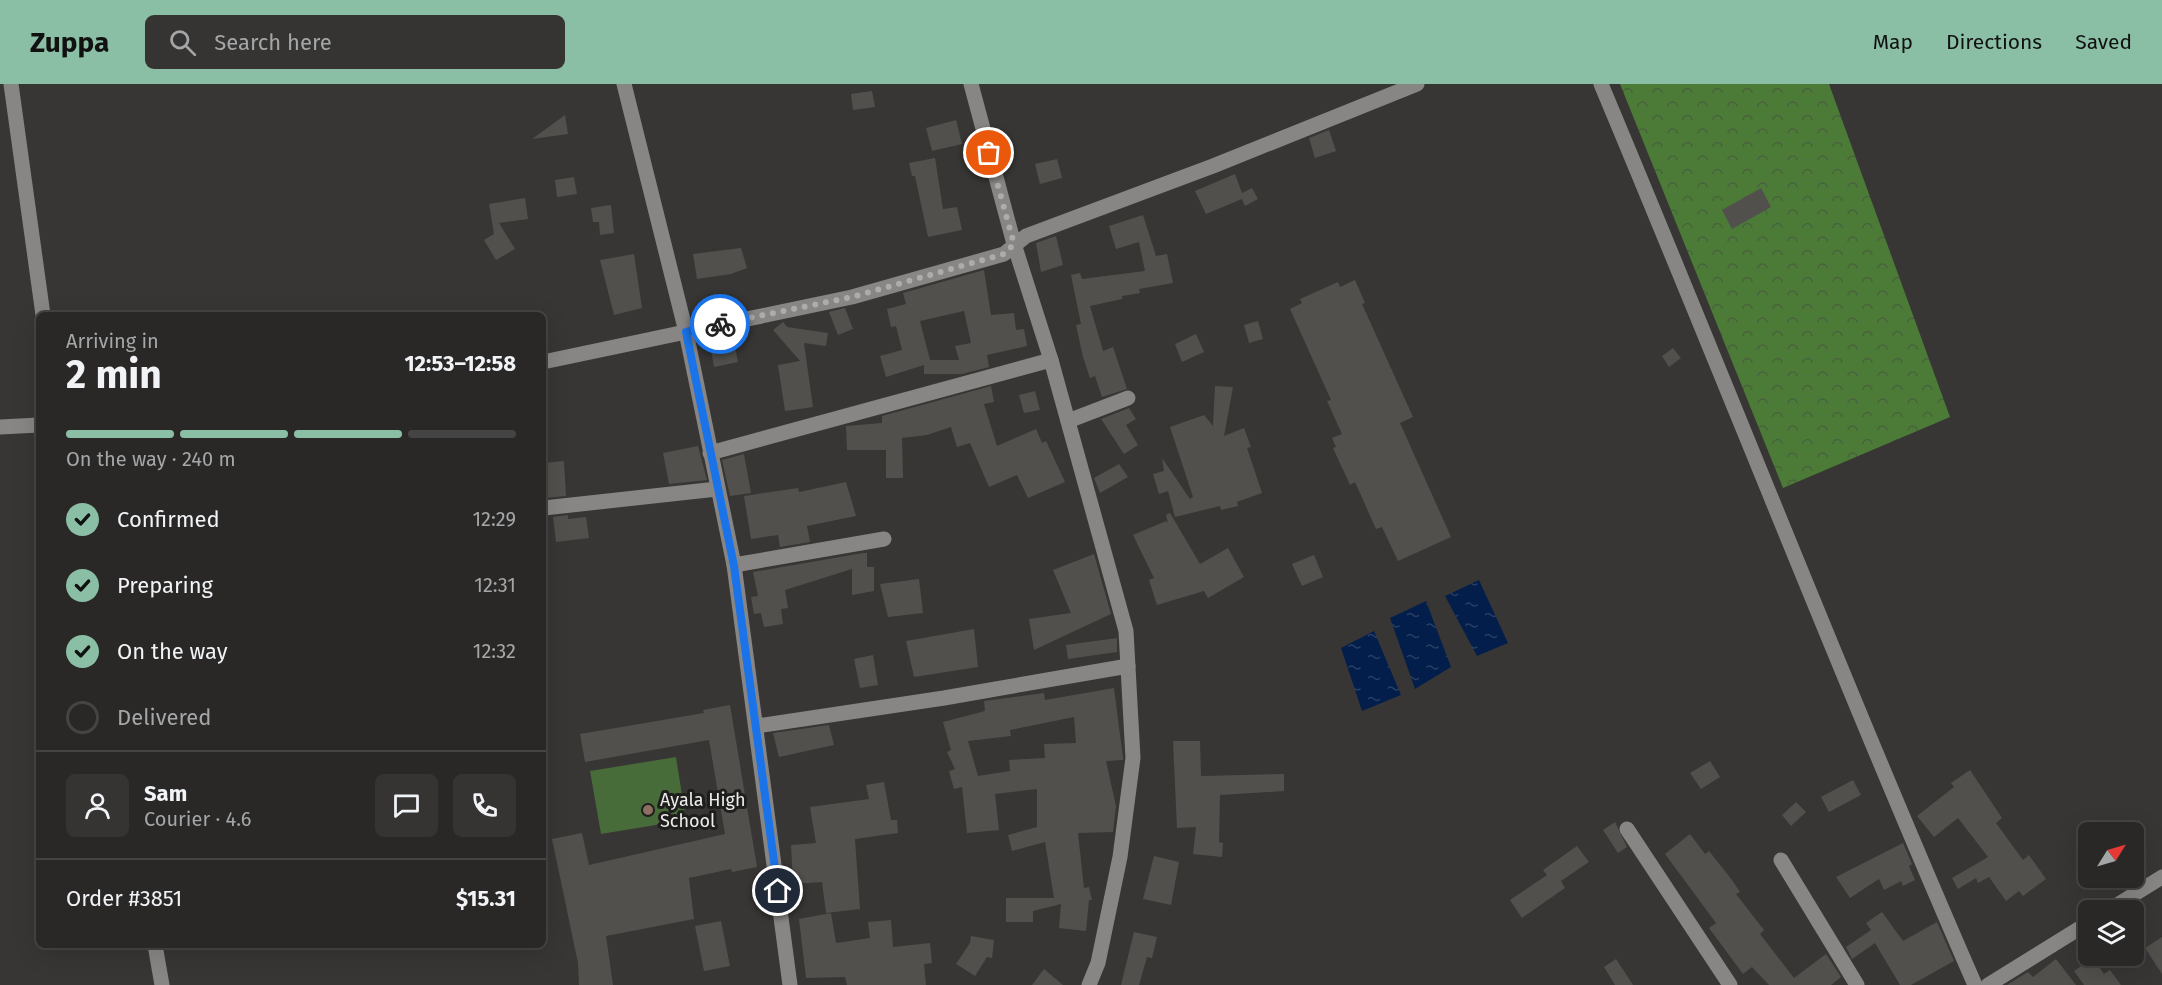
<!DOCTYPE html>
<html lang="en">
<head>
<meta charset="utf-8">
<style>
  body { margin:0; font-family:"Fira Sans",sans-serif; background:#353433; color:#f1f3f6; height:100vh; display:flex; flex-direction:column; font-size:22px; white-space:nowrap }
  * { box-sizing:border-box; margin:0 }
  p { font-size:20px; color:#a5a6a7 }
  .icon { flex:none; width:33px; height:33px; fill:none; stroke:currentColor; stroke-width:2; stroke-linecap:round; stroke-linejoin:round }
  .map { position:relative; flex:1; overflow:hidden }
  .details { position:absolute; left:36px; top:228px; width:510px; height:636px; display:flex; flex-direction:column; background:#292827; border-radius:9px; box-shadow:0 6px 24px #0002,0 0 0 2px #454444 }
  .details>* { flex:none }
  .needle { width:39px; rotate:53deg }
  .buttons { position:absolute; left:2078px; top:738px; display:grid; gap:12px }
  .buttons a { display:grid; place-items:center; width:66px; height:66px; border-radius:9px; background:#292827; box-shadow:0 6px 24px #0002,0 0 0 2px #454444; font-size:30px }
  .pin { position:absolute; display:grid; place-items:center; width:51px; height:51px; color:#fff; margin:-26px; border:3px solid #fff; border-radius:50%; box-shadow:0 2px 6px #0007 }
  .courier { position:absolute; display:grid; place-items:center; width:60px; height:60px; margin:-30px; border:4px solid #1a73e8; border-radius:50%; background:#fff; color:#222; box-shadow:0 2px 8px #0007 }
  .summary em { font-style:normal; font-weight:700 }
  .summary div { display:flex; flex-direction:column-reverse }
  .summary { display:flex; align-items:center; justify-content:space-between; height:102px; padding:0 30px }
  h1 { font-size:39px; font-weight:700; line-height:45px }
  .bar { display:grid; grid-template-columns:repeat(4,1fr); gap:9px 6px; align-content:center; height:72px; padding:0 30px }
  .bar i { height:8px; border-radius:4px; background:#454444 }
  .bar .selected { background:#8abfa5 }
  .bar p { grid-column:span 4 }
  .line { display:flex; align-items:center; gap:15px; padding:0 30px; border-top:2px solid #454444 }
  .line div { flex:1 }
  .round { display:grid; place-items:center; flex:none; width:63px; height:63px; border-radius:9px; background:#353433 }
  ol { padding:0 30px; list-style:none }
  li { display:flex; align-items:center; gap:18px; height:66px }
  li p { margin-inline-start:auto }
  li .icon { padding:6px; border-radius:50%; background:#8abfa5; color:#111; stroke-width:4 }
  li:last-child { color:#a5a6a7 }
  li i { width:33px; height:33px; border:3px solid #454444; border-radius:50% }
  header { display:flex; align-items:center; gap:36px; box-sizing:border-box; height:84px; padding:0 30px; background:#8abfa5; color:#111 }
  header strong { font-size:28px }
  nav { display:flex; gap:33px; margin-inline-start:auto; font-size:21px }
  .search { width:420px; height:54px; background:#353433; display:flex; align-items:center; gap:15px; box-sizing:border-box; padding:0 21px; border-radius:9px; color:#a5a6a7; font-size:22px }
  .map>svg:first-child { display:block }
  .forest { fill:url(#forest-crowns) }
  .green { fill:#476b39 }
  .water { fill:url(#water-ripples) }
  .building { fill:#51504d; fill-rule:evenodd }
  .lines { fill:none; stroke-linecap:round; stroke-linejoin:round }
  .minor { stroke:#878685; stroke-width:15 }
  .done { stroke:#adacab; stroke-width:6; stroke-dasharray:0 10.8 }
  .route { stroke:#1a73e8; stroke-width:8 }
  .education-dot { fill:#8d6e63; stroke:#1e1e1c; stroke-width:2 }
  .labels { text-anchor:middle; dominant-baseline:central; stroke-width:6; stroke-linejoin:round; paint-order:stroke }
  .poi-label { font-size:18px; fill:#edeceb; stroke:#1e1e1c; text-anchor:start }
</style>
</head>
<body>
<header>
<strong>Zuppa</strong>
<div class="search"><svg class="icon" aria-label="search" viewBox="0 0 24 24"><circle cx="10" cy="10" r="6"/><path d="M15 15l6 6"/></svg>Search here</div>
<nav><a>Map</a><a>Directions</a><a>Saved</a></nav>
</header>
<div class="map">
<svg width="2162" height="901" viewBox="0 0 2162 901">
  <defs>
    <pattern id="forest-crowns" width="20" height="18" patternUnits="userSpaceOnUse" patternTransform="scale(1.5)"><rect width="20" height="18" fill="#4b7b37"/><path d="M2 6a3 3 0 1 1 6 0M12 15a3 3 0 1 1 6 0" fill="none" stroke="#49613e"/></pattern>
    <pattern id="water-ripples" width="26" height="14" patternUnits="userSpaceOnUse" patternTransform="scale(1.5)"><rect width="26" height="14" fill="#031e4b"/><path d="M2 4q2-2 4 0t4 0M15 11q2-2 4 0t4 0" fill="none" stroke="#283f65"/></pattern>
  </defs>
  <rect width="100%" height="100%" fill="#373634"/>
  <polygon class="forest" points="1620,0 1829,0 1950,333 1783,404"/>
  <polygon class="green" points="676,673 686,736 601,750 590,687"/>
  <g class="water">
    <polygon points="1479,496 1508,559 1477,572 1445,512"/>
    <polygon points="1426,517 1451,583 1415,605 1390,534"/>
    <polygon points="1374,547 1401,611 1362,627 1341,564"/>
  </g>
  <g class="building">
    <polygon points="872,7 875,23 853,26 851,10"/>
    <polygon points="565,31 568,50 532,55"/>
    <polygon points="956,36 962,60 932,67 926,44"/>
    <polygon points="1329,46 1336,67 1315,74 1309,54"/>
    <polygon points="935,74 943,125 957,123 962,146 928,153 915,92 912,92 909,79"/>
    <polygon points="1057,75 1062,94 1040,100 1035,80"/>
    <polygon points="1235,90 1242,109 1252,104 1258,115 1245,122 1242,115 1206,130 1195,107"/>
    <polygon points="574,93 577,110 557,113 555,96"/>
    <polygon points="1761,104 1771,123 1732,145 1722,126"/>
    <polygon points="525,114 528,135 499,139 515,165 496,176 484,156 494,150 489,120"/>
    <polygon points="611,121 614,149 600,151 599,138 593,138 591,124"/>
    <polygon points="1143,131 1156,172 1167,170 1173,199 1139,205 1140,209 1122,212 1122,215 1090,222 1103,267 1113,263 1127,305 1102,313 1095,292 1090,294 1083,273 1076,241 1081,240 1071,191 1080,189 1082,195 1145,187 1139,158 1116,165 1109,142"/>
    <polygon points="1056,152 1063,181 1041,188 1036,159"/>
    <polygon points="741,164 747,184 731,190 697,195 693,170"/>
    <polygon points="634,170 642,224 614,231 600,176"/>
    <path d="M 984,186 L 991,231 L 1014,229 L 1016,246 L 1024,245 L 1027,262 L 987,271 L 989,283 L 962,290 L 924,290 L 924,281 L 886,293 L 880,272 L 902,266 L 896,242 L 891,243 L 887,225 L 906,220 L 903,209 ZM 964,227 L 971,259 L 955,262 L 959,276 L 930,276 L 920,237 Z"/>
    <polygon points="1355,196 1365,219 1362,220 1413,333 1400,339 1451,453 1398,477 1382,443 1376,445 1355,398 1350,401 1333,364 1336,363 1332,354 1342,350 1327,317 1331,316 1290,225 1302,219 1300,215 1338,198 1340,203"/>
    <polygon points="845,224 853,245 838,251 829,228"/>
    <polygon points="1258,237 1263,255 1249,259 1244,241"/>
    <polygon points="783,238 787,243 828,249 826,262 804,259 813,323 785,327 778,281 800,277 773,246"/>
    <polygon points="732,248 738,278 714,283 709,253"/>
    <polygon points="1196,250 1204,268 1182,278 1175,260"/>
    <polygon points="1673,264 1681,274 1669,283 1662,272"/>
    <polygon points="991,302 994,318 984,320 997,362 1036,345 1042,359 1046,357 1065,398 1028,414 1017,391 989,403 970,359 957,363 951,343 927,351 902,354 903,394 886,394 886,366 847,366 846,342 882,339 882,332"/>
    <polygon points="1215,302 1233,303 1224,352 1244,344 1251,363 1247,364 1262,409 1237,418 1238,422 1221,426 1220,422 1175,433 1168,407 1159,410 1153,390 1164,387 1162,374 1190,415 1193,413 1170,343 1204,331 1213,342"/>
    <polygon points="1035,307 1040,326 1024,329 1019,311"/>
    <polygon points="1129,324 1136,335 1126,341 1138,361 1124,370 1101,335"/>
    <polygon points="698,362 707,396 669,400 663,369"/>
    <polygon points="744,370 751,409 730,412 722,376"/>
    <polygon points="564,377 566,412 543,414 543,379"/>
    <polygon points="1119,380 1128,393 1100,409 1094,394"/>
    <polygon points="846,398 856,432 807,442 810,458 780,463 778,451 751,455 744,412 798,404 799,408"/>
    <polygon points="1170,429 1200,480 1228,464 1244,493 1208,514 1204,507 1157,521 1149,496 1154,494 1133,451 1166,437 1168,439 1166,431"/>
    <polygon points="568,431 568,435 586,433 589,454 556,458 553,433"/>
    <polygon points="863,469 867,469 867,483 874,483 874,507 852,511 852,485 785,506 788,524 781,525 783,540 764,543 761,529 754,530 751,513 758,512 753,488"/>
    <polygon points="1094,470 1111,530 1034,566 1029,535 1071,529 1053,486"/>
    <polygon points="1314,471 1323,493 1302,502 1292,480"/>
    <polygon points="919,495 923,529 888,533 880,500"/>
    <polygon points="974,545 978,583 914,593 906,557"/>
    <polygon points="1117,554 1117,568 1068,575 1066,561"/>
    <polygon points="873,571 878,601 860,604 854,575"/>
    <path d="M 1114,604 L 1123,674 L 1123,676 L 1106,677 L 1116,722 L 1113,748 L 1078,749 L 1084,804 L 1089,803 L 1092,816 L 1089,816 L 1086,847 L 1059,844 L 1061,820 L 1033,827 L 1033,838 L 1006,838 L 1006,814 L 1054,814 L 1045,758 L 1012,767 L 1008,751 L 1037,743 L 1037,705 L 995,710 L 999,746 L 967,749 L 962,703 L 954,705 L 949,687 L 955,685 L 947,668 L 951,666 L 943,638 L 985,627 L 984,617 L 1044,609 L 1045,616 ZM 1074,633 L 1076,659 L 1044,660 L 1045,674 L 1009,676 L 1010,687 L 978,692 L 968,657 L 1011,652 L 1010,646 Z"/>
    <polygon points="730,621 757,783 732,788 731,785 689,794 694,835 606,852 613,901 579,901 578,879 552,755 582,749 589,781 725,750 709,656 585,678 580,650 704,629 703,626"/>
    <polygon points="829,641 834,661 779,673 773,649"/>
    <polygon points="1173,657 1200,657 1201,692 1284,690 1284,707 1220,711 1219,758 1223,759 1222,773 1193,770 1196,743 1177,744"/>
    <polygon points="1710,677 1720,693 1701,705 1690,689"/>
    <polygon points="1970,686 2002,734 1996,739 2023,776 2029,771 2046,795 2023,812 2019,807 2006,817 1989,793 1978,799 1976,794 1958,805 1952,794 1988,773 1958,734 1934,753 1917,732 1954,703 1951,699"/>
    <polygon points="1853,696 1861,711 1829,728 1821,713"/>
    <polygon points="884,698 891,736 897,736 898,749 855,755 860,825 826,829 822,798 793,800 791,761 816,759 810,723 869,715 866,701"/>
    <polygon points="1796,718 1806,728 1791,742 1782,731"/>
    <polygon points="1615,738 1627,763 1618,769 1603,746"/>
    <polygon points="1690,750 1705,770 1709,767 1732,796 1740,808 1736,810 1764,846 1760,850 1794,894 1826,870 1841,893 1831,901 1769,901 1752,883 1743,890 1709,844 1716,839 1665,770"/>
    <polygon points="1903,759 1912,780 1909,782 1915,796 1903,802 1901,797 1884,806 1879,795 1850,814 1836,793"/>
    <polygon points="1577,762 1589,778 1561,797 1565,804 1522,834 1510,816 1547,791 1543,786"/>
    <polygon points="1154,772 1179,778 1171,821 1143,815"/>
    <polygon points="1882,828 1903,857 1937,838 1954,877 1911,901 1900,901 1875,859 1852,875 1846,863 1871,846 1866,839"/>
    <polygon points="831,829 836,859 870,854 868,838 891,836 893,863 930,859 932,879 924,880 926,901 847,901 845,893 806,894 799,835"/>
    <polygon points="721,837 730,882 704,887 695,842"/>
    <polygon points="1134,848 1157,853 1152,874 1147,873 1139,901 1121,901"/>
    <polygon points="971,852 994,856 992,874 987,873 975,892 956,880 970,859"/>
    <polygon points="2162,853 2162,890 2145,864"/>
    <polygon points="2093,874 2104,890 2110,886 2121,901 2084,901 2074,887"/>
    <polygon points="1616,875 1633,901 1615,901 1604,883"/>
    <polygon points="2056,875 2076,901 2007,901 2028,888 2033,893"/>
    <polygon points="1044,885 1063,901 1032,901"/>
  </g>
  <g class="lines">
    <g class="minor">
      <polyline points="11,0 43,231"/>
      <polyline points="624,0 686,248 734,481 790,901"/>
      <polyline points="971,0 1014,160 1051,276 1126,547 1133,674 1120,773 1098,879 1089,901"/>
      <path d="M 1601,0 C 1727,300 1845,603 1975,901"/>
      <polyline points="543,278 852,213 1004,170 1026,152 1213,82 1417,0"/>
      <polyline points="1068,337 1128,314"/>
      <polyline points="0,343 39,341"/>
      <polyline points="710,369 1051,276"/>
      <polyline points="544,424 717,405"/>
      <polyline points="734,481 884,455"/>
      <polyline points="757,642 944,614 1128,582"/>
      <polyline points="1627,745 1730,901"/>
      <polyline points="1781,776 1857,901"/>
      <polyline points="2109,826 2162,793"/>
      <polyline points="155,861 162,901"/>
      <polyline points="1988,901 2088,839"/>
    </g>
  </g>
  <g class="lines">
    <polyline class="done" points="720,240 852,213 1004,170 1014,160 989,69"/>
    <polyline class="route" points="720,240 686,248 734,482 778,807"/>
  </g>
  <circle class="education-dot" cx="648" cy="726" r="6"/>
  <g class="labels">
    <g class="poi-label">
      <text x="660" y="716">Ayala High<tspan x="660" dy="21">School</tspan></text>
    </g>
  </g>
</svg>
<div class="buttons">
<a><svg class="needle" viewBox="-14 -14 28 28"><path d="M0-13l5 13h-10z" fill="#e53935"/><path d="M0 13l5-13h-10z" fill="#a5a6a7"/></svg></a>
<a><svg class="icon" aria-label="layers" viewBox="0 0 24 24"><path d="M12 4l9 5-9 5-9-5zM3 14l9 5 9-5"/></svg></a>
</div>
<div class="pin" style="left:989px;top:69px;background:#ea580c"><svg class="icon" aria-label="bag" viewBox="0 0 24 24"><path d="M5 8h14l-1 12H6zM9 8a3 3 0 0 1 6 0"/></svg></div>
<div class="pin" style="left:778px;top:807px;background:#1f2937"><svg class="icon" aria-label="home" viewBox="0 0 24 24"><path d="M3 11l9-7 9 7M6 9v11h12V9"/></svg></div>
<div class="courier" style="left:720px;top:240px"><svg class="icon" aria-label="bike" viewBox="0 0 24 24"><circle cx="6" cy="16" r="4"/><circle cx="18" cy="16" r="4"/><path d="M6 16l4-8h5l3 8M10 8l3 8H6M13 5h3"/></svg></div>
<section class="details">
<div class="summary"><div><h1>2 min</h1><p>Arriving in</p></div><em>12:53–12:58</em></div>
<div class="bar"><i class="selected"></i><i class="selected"></i><i class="selected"></i><i></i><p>On the way · 240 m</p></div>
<ol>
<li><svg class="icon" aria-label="check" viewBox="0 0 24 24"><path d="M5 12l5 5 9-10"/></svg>Confirmed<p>12:29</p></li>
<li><svg class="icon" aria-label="check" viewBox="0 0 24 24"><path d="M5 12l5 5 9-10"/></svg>Preparing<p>12:31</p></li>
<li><svg class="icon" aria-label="check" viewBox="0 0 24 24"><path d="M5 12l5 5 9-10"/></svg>On the way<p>12:32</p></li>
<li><i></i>Delivered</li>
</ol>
<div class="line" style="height:108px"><a class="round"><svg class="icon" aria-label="person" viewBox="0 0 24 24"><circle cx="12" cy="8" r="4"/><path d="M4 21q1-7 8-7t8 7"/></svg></a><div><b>Sam</b><p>Courier · 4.6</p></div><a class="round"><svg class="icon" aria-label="chat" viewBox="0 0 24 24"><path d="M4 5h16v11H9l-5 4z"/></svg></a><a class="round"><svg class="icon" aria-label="phone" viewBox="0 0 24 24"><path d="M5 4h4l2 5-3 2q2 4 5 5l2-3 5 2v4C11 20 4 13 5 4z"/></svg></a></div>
<div class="line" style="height:78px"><div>Order #3851</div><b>$15.31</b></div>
</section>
</div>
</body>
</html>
